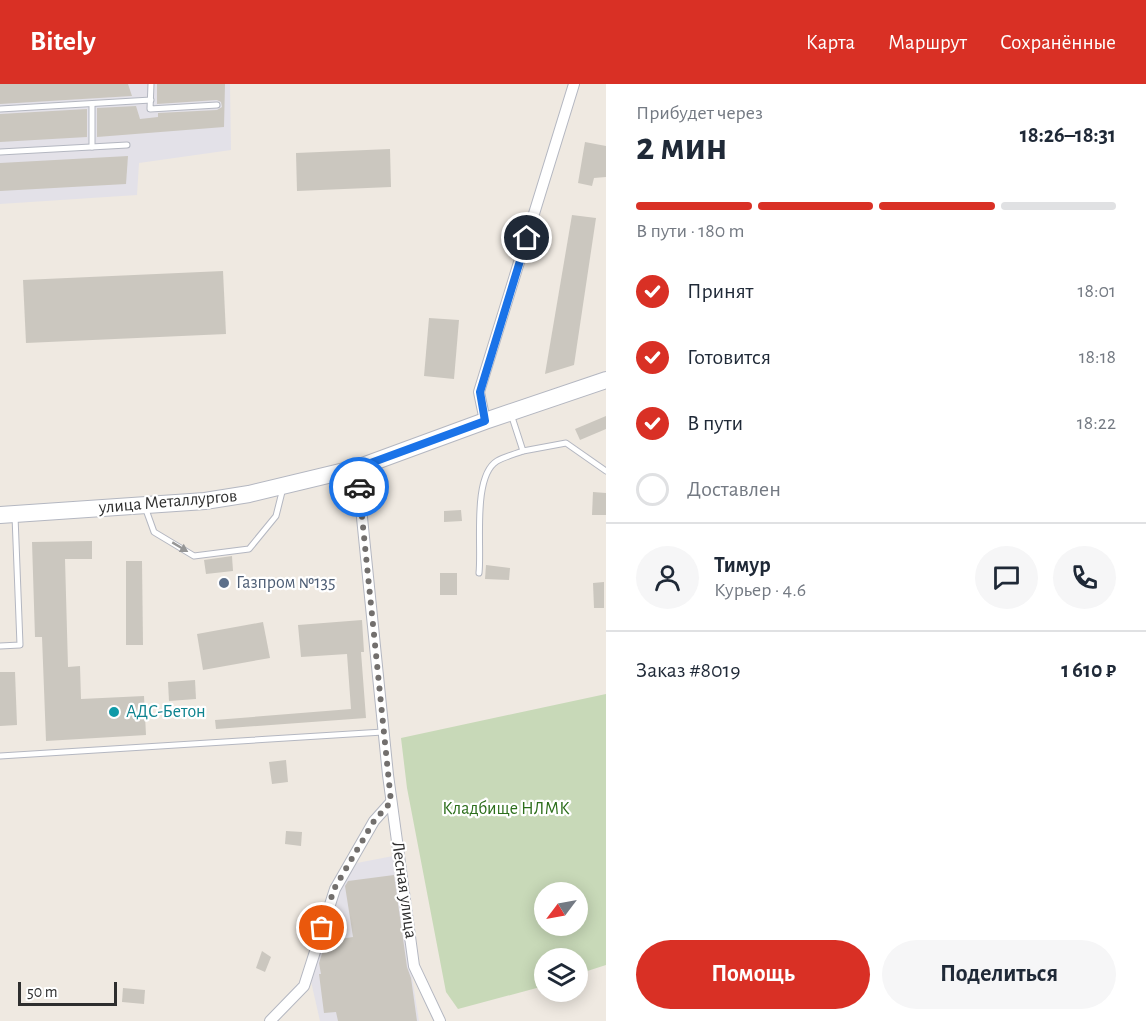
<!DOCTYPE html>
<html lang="ru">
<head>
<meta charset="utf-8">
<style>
  body { margin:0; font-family:"Alegreya Sans",sans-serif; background:#f6f6f7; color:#1f2937; height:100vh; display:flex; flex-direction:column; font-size:22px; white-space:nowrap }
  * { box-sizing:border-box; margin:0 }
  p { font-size:20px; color:#747a83 }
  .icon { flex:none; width:33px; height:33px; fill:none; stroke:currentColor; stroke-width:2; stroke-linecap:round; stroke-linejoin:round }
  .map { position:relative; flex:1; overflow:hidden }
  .side { display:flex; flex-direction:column; background:#fff; width:540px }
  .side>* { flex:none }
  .needle { width:39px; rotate:238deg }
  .fabs { position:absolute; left:534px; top:798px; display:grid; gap:12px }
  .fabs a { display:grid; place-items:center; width:54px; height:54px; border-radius:50%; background:#fff; box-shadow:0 3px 15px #0003; font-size:30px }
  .scale { position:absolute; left:18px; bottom:15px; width:99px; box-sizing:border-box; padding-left:6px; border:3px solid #2e2e2e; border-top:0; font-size:16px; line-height:21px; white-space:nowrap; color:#2e2e2e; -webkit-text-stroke:4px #fff; paint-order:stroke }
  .pin { position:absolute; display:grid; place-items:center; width:51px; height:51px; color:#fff; margin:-26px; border:3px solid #fff; border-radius:50%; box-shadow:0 2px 6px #0007 }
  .courier { position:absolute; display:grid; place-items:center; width:60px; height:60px; margin:-30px; border:4px solid #1a73e8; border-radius:50%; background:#fff; color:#222; box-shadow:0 2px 8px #0007 }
  .summary em { font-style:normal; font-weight:700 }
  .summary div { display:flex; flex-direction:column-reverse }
  .summary { display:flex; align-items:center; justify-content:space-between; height:102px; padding:0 30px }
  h1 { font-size:39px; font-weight:700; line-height:45px }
  .bar { display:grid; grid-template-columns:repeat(4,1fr); gap:9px 6px; align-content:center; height:72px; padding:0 30px }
  .bar i { height:8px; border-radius:4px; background:#e0e1e3 }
  .bar .active { background:#d93025 }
  .bar p { grid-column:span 4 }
  .line { display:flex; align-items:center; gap:15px; padding:0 30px; border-top:2px solid #e0e1e3 }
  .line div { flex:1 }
  .round { display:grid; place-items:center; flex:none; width:63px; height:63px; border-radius:32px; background:#f6f6f7 }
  ol { padding:0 30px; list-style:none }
  li { display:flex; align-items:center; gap:18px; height:66px }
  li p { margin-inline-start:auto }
  li .icon { padding:6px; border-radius:50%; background:#d93025; color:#fff; stroke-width:4 }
  li:last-child { color:#747a83 }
  li i { width:33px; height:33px; border:3px solid #e0e1e3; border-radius:50% }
  .primary-button { display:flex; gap:12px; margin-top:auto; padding:12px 30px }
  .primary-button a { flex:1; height:69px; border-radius:36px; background:#d93025; color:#fff; font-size:24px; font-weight:700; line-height:69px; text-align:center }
  .primary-button a+a { background:#f6f6f7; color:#1f2937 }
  header { display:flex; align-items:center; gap:36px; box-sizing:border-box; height:84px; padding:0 30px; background:#d93025; color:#fff }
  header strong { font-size:28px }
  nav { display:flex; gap:33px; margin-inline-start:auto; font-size:21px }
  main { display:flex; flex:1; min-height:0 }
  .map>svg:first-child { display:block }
  .industrial { fill:#e3e1e8 }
  .cemetery { fill:#c8d9b8; fill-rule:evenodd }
  .building { fill:#cbc7bf }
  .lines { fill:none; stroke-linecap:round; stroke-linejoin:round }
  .service-casing { stroke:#b4b7c1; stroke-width:7 }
  .minor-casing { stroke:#b4b7c1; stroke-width:12 }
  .secondary-casing { stroke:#b4b7c1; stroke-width:18 }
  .service { stroke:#fff; stroke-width:5 }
  .minor { stroke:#fff; stroke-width:10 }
  .secondary { stroke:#fff; stroke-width:16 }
  .oneway { fill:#969696 }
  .done { stroke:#726f6d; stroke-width:6; stroke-dasharray:0 10.8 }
  .route { stroke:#1a73e8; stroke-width:8 }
  .service-dot { fill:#5c6f8a; stroke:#fff; stroke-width:2 }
  .culture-dot { fill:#0f9aa8; stroke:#fff; stroke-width:2 }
  .labels { text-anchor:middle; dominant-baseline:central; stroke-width:4.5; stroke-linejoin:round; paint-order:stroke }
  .street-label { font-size:18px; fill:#2e2e2e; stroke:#fff }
  .service-label { font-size:18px; fill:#4e5e75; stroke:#fff; text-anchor:start }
  .culture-label { font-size:18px; fill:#0d838f; stroke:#fff; text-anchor:start }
  .park-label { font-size:18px; fill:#2c6e1b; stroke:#fff }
</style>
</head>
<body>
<header>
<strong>Bitely</strong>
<nav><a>Карта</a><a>Маршрут</a><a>Сохранённые</a></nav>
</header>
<main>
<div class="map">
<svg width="606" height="937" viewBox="0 0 606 937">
  <rect width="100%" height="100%" fill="#efe9e1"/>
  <g class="industrial">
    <polygon points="0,0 230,0 231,66 139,79 137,111 0,120"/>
    <polygon points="393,772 419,937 320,937 310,893 341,800 357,779"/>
  </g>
  <path class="cemetery" d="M 606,610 L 606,881 L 578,890 L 578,874 L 544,874 L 544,902 L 458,925 L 446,908 L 407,704 L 401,654 ZM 544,808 L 578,808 L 578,842 L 544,842 Z"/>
  <g class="building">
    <polygon points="0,0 128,0 132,12 0,20"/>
    <polygon points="157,0 225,0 224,43 97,53 97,24 136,22 140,35 158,33 158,29 217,26 222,23 221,18 217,16 157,20"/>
    <polygon points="87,25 87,53 0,58 0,30"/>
    <polygon points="585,58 606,62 606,93 594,94 592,102 578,99"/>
    <polygon points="390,65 391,103 297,107 296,69"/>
    <polygon points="128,72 126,100 0,107 0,79"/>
    <polygon points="572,131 596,134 574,281 545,290"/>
    <polygon points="223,187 226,250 26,259 23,196"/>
    <polygon points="429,234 459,236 454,295 424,292"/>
    <polygon points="606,332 606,345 580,356 575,345"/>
    <polygon points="593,408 606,409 606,431 592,431"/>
    <polygon points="461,426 462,437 444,438 444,427"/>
    <polygon points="92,457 92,475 65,475 68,583 80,582 81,615 144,612 146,651 46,657 42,553 35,553 32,458"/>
    <polygon points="232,472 233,487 206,490 204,476"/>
    <polygon points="126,477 142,477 143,561 126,561"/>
    <polygon points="486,481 510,484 509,496 485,495"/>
    <rect x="440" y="489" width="17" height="22"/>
    <polygon points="604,498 604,524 594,524 593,499"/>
    <polygon points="362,536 364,568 361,568 366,634 216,645 215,636 351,625 347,570 301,573 298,541"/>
    <polygon points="263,538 270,574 203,586 197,550"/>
    <polygon points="0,588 15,588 17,641 0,642"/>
    <polygon points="195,596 196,615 169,617 168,598"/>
    <polygon points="286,676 288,698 272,700 269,678"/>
    <polygon points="286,747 302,748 301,762 285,760"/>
    <polygon points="394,791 407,883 411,894 417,937 338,937 336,928 324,929 319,890 321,890 319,879 326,857 353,853 345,802 348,797"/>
    <polygon points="262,867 271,873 265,888 256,884"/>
    <polygon points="123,904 145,906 144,920 122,918"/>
  </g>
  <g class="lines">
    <defs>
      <g id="service">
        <polyline points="151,0 150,25 217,21"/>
        <polyline points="92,21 92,63"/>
        <polyline points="0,25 151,16"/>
        <polyline points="0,68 127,61"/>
        <polyline points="511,330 523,367 566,359 606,387"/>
        <polyline points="145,423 154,448 194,472 249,465 276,432 283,404"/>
        <path d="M 479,489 C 482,463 472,392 497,377 C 504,373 515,370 523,367"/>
        <polyline points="0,562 20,561 15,432"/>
        <polyline points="0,672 383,648"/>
      </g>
      <g id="minor">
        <polyline points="485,337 479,308 574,0"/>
        <polyline points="357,384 388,691 414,882 440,937"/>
        <polyline points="270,937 304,902 335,805 374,737 391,718"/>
      </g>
      <polyline id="secondary" points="0,431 205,417 249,410 357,384 485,337 606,296"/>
    </defs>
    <use href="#service" class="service-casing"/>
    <use href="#minor" class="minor-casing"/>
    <use href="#secondary" class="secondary-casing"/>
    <use href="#service" class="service"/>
    <use href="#minor" class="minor"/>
    <use href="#secondary" class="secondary"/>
  </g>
  <defs><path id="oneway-solid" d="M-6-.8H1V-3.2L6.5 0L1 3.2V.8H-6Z" transform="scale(1.5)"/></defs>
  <use class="oneway" href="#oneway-solid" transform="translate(180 463) rotate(31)"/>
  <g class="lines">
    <polyline class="done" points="322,844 334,805 374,737 391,718 359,403"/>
    <polyline class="route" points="359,403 357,384 485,337 480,308 527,154"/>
  </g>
  <circle class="service-dot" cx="224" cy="499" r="6"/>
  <circle class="culture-dot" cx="114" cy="628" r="6"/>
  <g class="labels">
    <g class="street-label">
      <text transform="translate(168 418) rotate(-5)">улица Металлургов</text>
      <text transform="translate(404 806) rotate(82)">Лесная улица</text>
    </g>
    <g class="service-label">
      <text x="236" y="499">Газпром №135</text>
    </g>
    <g class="culture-label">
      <text x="126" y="628">АДС-Бетон</text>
    </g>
    <g class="park-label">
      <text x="506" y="725">Кладбище НЛМК</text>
    </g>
  </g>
</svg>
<div class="fabs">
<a><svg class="needle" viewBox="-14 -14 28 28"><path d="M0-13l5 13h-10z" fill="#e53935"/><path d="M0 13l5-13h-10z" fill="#747a83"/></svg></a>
<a><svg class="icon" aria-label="layers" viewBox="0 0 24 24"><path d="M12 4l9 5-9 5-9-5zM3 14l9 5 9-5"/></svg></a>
</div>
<div class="scale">50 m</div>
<div class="pin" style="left:322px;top:844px;background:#ea580c"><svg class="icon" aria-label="bag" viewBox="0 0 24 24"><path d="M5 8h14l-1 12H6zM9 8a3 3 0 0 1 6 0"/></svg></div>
<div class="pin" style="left:527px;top:154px;background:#1f2937"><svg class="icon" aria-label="home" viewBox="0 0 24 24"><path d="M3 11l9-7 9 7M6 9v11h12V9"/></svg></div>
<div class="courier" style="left:359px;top:403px"><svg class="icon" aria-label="car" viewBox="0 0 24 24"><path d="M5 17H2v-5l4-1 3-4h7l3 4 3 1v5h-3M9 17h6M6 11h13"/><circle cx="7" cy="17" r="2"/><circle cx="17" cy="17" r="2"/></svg></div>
</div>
<section class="side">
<div class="summary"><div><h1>2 мин</h1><p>Прибудет через</p></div><em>18:26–18:31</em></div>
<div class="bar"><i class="active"></i><i class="active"></i><i class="active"></i><i></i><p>В пути · 180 m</p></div>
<ol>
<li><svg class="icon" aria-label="check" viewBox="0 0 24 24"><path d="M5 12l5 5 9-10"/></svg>Принят<p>18:01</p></li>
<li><svg class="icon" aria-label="check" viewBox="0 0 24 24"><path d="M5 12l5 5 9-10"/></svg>Готовится<p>18:18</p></li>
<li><svg class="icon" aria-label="check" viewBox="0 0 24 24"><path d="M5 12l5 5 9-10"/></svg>В пути<p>18:22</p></li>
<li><i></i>Доставлен</li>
</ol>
<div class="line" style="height:108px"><a class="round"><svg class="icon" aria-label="person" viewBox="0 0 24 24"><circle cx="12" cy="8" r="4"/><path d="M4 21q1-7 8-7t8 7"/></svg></a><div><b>Тимур</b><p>Курьер · 4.6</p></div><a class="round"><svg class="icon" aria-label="chat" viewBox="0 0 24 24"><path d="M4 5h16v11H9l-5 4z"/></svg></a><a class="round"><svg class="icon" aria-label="phone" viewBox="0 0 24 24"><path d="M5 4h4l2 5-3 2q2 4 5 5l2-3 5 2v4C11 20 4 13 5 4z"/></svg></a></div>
<div class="line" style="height:78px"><div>Заказ #8019</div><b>1 610 ₽</b></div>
<div class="primary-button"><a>Помощь</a><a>Поделиться</a></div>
</section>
</main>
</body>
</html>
